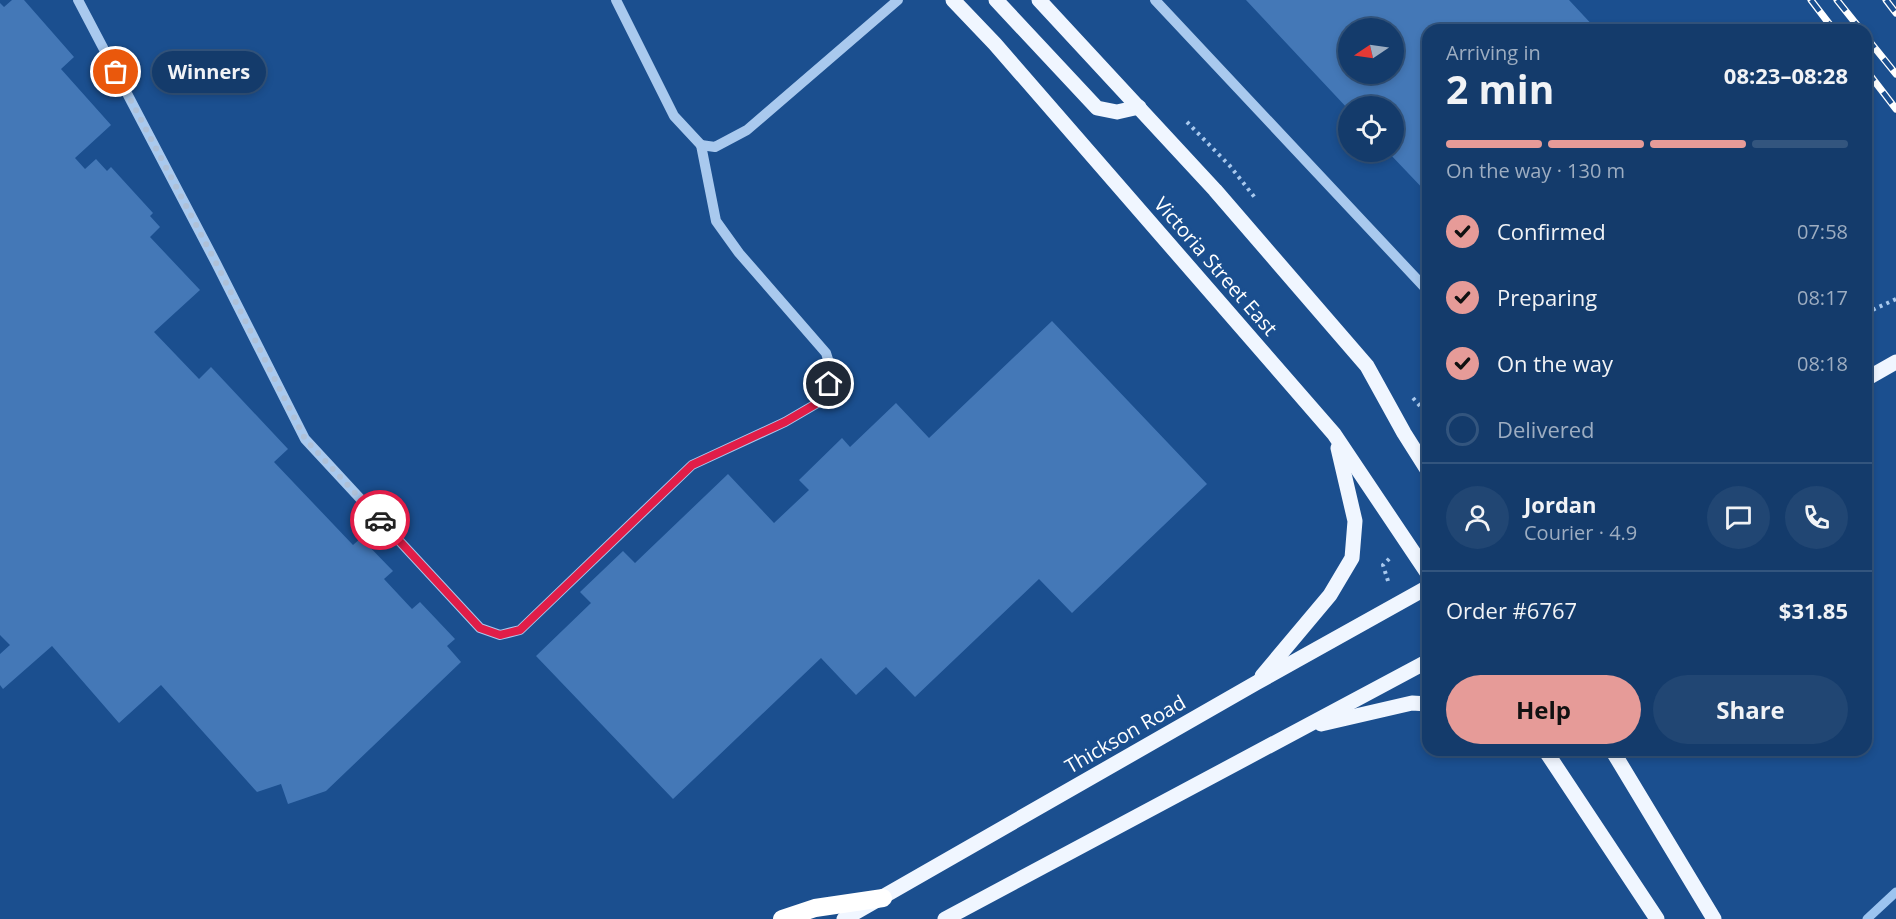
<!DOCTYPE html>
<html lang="en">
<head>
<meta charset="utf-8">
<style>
  body { margin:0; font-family:"Open Sans",sans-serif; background:#214673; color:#f1f3f6; height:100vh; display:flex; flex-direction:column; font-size:22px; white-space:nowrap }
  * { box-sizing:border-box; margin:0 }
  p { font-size:20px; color:#9dadc1 }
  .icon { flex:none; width:33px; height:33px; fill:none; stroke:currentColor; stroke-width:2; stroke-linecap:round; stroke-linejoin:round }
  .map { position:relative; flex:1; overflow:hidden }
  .side { position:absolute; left:1422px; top:24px; width:450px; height:732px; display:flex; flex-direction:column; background:#143b6b; border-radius:18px; box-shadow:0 3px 9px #0003,0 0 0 2px #33557e }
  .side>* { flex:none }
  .needle { width:39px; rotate:257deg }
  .controls { position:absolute; left:1338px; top:18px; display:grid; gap:12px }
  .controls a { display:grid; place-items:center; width:66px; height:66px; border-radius:50%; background:#143b6b; box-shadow:0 3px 9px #0003,0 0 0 2px #33557e; font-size:30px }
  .pin { position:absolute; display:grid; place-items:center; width:51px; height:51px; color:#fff; margin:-26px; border:3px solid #fff; border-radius:50%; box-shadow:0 2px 6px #0007 }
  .courier { position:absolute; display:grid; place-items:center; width:60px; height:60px; margin:-30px; border:4px solid #e11d48; border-radius:50%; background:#fff; color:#222; box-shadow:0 2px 8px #0007 }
  .bubble { position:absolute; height:42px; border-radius:21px; background:#143b6b; box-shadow:0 3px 9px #0003,0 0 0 2px #33557e; font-size:20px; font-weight:700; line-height:42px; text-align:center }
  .head em { font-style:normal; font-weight:700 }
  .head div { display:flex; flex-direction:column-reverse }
  .head { display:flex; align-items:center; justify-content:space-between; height:102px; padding:0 24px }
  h1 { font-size:39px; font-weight:700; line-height:45px }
  .bar { display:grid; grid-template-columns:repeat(4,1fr); gap:9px 6px; align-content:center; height:72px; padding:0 24px }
  .bar i { height:8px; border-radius:4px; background:#33557e }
  .bar .on { background:#e69b98 }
  .bar p { grid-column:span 4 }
  .line { display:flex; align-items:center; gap:15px; padding:0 24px; border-top:2px solid #33557e }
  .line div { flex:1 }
  .round { display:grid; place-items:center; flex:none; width:63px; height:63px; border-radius:32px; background:#214673 }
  ol { padding:0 24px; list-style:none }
  li { display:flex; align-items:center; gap:18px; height:66px }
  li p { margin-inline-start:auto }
  li .icon { padding:6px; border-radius:50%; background:#e69b98; color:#111; stroke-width:4 }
  li:last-child { color:#9dadc1 }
  li i { width:33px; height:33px; border:3px solid #33557e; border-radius:50% }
  .button { display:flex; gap:12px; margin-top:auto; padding:12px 24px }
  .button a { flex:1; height:69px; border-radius:36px; background:#e69b98; color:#111; font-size:24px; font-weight:700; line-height:69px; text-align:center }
  .button a+a { background:#214673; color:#f1f3f6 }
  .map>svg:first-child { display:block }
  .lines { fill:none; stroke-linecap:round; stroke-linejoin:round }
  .stream { stroke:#9cc4f0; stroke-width:9 }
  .building { fill:#4478b7; fill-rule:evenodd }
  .path { stroke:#a9c9ee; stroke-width:4; stroke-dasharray:3 4.5; stroke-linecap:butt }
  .minor { stroke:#a9c9ee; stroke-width:10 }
  .major { stroke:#f0f6ff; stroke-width:15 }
  .highway { stroke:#fff; stroke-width:18 }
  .rail-casing { stroke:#fff; stroke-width:7 }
  .rail { stroke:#1b4f8f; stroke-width:4.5; stroke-dasharray:14; stroke-linecap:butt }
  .done { stroke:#afc1d8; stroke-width:6; stroke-dasharray:0 10.8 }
  .route { stroke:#e11d48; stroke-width:8 }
  .labels { text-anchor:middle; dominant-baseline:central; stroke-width:6; stroke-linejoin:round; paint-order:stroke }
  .street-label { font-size:20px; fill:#fff; stroke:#1b4f8f }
</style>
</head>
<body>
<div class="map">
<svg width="1896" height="919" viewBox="0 0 1896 919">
  <rect width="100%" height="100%" fill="#1b4f8f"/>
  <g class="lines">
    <polyline class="stream" points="1867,919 1896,892"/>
  </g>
  <g class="building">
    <polygon points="12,0 24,0 74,57 61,69 111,125 75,158 85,169 96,159 107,171 111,167 153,213 150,216 160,227 150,237 200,290 154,332 199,379 211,367 288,449 274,462 353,545 361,538 393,571 384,579 412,609 420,602 455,639 447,646 461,662 326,791 288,804 281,784 257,792 161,685 119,723 52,646 3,689 0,685 0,654 10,645 0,635 0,3 4,7"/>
    <path d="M 1246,0 L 1569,0 L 1597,30 L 1428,30 L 1428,194 L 1388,152 L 1394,152 L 1394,106 L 1348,106 L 1348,109 ZM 1348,28 L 1394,28 L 1394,74 L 1348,74 Z"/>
    <polygon points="1052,321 1207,484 1072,613 1039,579 915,697 886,667 856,695 821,658 673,799 536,656 591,603 580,592 623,551 635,563 728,474 774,523 809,490 799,480 842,438 850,447 896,403 929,438"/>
  </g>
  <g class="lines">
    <g class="path">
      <polyline points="1187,122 1230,166 1256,199"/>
      <polyline points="1866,313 1896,299"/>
      <polyline points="1413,398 1428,415"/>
      <polyline points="1388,581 1383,565 1391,557"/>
    </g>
    <g class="minor">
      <polyline points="78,0 216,263 305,439 480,628 500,635 520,630 692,465 785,422 821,401 829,384 831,369 826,353 739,253 716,221 701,145 715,147 747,130 898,0"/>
      <polyline points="616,0 674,116 701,145"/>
      <polyline points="1155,0 1428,291"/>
    </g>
    <g class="major">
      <polyline points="953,0 995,44 1334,434 1428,574"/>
      <polyline points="996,0 1097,108 1117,112 1139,107"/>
      <polyline points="1039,0 1215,190 1367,366 1404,433 1428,471"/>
      <polyline points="1866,379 1896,362"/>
      <polyline points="1262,676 1330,595 1352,558 1355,521 1338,448"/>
      <polyline points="1321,724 1412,703 1428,704"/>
      <polyline points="1545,750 1657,919"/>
      <polyline points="1612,750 1714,919"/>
      <polyline points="844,919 1256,683 1428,587"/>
      <polyline points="945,919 1428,661"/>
    </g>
    <polyline class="highway" points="782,919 815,908 883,898"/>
    <defs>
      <g id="rail">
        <polyline points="1811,0 1834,30"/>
        <polyline points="1837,0 1861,30"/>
        <polyline points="1886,0 1896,13"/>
        <polyline points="1866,37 1896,74"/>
        <polyline points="1866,70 1896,109"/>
      </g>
    </defs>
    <use href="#rail" class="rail-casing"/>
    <use href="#rail" class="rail"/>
  </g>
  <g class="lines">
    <polyline class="done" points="116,72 216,263 305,439 380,520"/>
    <polyline class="route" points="380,520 480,628 500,635 520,630 692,465 785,422 821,401 829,384"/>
  </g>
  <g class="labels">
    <g class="street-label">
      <text transform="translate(1216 266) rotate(49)">Victoria Street East</text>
      <text transform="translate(1125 734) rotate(-30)">Thickson Road</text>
    </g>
  </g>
</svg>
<div class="controls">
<a><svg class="needle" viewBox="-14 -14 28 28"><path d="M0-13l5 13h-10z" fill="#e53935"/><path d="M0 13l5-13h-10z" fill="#9dadc1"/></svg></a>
<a><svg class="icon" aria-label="locate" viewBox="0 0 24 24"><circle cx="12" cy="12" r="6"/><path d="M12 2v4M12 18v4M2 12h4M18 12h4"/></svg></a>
</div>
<div class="pin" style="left:116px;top:72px;background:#ea580c"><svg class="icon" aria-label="bag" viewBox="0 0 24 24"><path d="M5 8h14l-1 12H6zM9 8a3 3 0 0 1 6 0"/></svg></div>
<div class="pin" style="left:829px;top:384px;background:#1f2937"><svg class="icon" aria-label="home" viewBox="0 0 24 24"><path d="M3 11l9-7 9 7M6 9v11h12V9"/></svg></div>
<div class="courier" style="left:380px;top:520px"><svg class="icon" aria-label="car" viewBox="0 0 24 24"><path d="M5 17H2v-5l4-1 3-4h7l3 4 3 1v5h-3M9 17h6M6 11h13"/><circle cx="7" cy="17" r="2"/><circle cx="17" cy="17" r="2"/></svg></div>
<div class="bubble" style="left:152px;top:51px;width:114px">Winners</div>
<section class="side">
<div class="head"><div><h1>2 min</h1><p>Arriving in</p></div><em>08:23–08:28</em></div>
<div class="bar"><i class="on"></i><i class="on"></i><i class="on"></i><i></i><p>On the way · 130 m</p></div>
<ol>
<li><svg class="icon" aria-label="check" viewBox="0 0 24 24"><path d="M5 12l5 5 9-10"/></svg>Confirmed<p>07:58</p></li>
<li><svg class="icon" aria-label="check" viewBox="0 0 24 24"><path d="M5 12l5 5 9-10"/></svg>Preparing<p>08:17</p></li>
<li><svg class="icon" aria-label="check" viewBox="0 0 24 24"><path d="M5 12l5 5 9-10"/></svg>On the way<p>08:18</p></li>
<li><i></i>Delivered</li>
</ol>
<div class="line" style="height:108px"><a class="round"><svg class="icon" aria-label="person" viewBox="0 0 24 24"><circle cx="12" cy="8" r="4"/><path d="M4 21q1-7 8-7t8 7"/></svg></a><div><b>Jordan</b><p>Courier · 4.9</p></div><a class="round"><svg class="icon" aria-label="chat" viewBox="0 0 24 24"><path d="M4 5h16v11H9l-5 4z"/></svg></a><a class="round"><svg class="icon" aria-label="phone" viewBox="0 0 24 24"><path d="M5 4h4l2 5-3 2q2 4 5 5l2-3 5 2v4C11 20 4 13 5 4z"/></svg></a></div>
<div class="line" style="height:78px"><div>Order #6767</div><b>$31.85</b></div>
<div class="button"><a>Help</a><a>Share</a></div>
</section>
</div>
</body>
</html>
